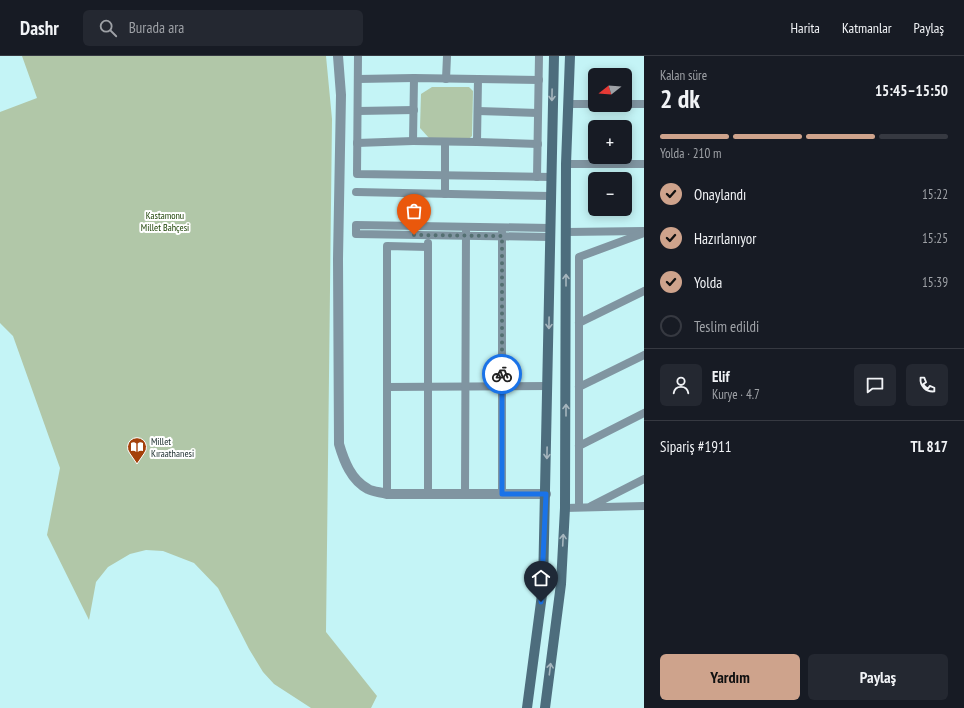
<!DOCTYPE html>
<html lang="tr">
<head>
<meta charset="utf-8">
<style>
  body { margin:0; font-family:"PT Sans Narrow",sans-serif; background:#242831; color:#f1f3f6; height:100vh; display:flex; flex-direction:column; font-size:15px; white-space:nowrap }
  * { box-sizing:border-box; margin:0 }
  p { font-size:13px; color:#9ea1a6 }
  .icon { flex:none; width:22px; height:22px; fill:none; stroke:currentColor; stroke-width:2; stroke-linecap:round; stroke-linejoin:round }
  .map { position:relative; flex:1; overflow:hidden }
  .sheet { display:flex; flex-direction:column; background:#171b24; width:320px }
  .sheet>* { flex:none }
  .needle { width:26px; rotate:253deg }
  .buttons { position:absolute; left:588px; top:12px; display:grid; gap:8px }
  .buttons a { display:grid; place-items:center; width:44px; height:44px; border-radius:6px; background:#171b24; box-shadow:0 2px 10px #0003; font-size:20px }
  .pin { position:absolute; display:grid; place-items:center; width:34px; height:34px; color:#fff; margin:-41px -17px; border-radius:50% 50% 50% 0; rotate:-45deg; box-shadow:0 0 4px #0007 }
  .pin .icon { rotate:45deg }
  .courier { position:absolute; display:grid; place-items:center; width:40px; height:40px; margin:-20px; border:3px solid #1a73e8; border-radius:50%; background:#fff; color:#222; box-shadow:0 1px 5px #0007 }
  .summary em { font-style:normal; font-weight:600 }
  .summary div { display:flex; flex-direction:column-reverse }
  .summary { display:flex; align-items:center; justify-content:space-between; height:68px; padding:0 16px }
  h1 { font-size:26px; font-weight:600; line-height:30px }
  .bar { display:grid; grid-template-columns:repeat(4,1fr); gap:6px 4px; align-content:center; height:48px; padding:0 16px }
  .bar i { height:5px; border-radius:3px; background:#363941 }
  .bar .current { background:#cea38c }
  .bar p { grid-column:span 4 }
  .line { display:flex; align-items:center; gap:10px; padding:0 16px; border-top:1px solid #363941 }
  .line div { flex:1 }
  .round { display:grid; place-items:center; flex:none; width:42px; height:42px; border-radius:6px; background:#242831 }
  ol { padding:0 16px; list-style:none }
  li { display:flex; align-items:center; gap:12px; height:44px }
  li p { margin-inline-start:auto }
  li .icon { padding:4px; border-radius:50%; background:#cea38c; color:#111; stroke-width:4 }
  li:last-child { color:#9ea1a6 }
  li i { width:22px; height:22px; border:2px solid #363941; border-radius:50% }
  .button { display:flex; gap:8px; margin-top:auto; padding:8px 16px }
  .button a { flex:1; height:46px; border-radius:6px; background:#cea38c; color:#111; font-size:16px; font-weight:600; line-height:46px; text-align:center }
  .button a+a { background:#242831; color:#f1f3f6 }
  header { display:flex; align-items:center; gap:24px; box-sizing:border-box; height:56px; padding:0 20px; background:#171b24; border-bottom:1px solid #363941 }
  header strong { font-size:19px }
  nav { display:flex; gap:22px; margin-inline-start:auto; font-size:14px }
  .search { width:280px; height:36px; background:#242831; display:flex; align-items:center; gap:10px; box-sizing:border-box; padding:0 14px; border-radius:6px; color:#9ea1a6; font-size:15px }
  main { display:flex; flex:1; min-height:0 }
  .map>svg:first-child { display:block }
  .green { fill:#b1c7a8 }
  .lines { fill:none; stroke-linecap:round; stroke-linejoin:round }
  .minor { stroke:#8095a1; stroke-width:8 }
  .tertiary { stroke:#8095a1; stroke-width:10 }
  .secondary { stroke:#4d6d7d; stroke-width:10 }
  .oneway { stroke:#a6b6be }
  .done { stroke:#536f71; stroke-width:4; stroke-dasharray:0 7.2 }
  .route { stroke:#1a73e8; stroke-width:5 }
  .labels { text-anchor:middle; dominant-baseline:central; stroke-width:4; stroke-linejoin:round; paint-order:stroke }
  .park-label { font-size:10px; fill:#1c4205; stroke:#fff }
  .poi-label { font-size:10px; fill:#162829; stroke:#fff; text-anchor:start }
</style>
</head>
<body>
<header>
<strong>Dashr</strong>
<div class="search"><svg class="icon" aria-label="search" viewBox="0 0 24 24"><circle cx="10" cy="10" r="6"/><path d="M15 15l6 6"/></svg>Burada ara</div>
<nav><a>Harita</a><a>Katmanlar</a><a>Paylaş</a></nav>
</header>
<main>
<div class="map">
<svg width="644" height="652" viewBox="0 0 644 652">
  <rect width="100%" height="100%" fill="#c4f4f6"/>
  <g class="green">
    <polygon points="22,0 326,0 332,63 326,576 377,640 371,652 311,652 274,628 263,616 249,593 218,532 194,507 163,495 146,494 130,498 108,511 96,526 89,564 47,479 60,412 13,280 0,267 0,56 37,42"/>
    <polygon points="432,31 469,31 473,35 472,80 469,83 429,82 420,72 421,38"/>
  </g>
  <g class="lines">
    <g class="minor">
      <polyline points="358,0 357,118 551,121"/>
      <polygon points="414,22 478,23 477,86 413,85"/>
      <polyline points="358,23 414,22"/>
      <polyline points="446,23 447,0"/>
      <polyline points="478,23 539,24"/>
      <polyline points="568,48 595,48"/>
      <polyline points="625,48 644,48"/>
      <polyline points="358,55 414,54"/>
      <polyline points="478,55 538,57"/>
      <polyline points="477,86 538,88"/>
      <polyline points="357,87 413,85"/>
      <polyline points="566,108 644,108"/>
      <polyline points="537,121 539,0"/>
      <polyline points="356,136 550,140"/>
      <polyline points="445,138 445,86"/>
      <polyline points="567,176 644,175"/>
      <polyline points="550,181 356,178 356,169 550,172"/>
      <polyline points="579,267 644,235"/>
      <polyline points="387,331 548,330"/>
      <polyline points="579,331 644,299"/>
      <polyline points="579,390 644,357"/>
      <polyline points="387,438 387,190 428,191"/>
      <polyline points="428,438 428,187"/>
      <polyline points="465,438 466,175"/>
      <polyline points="502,438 502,176"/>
      <polyline points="591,450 644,423"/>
      <polyline points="579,451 579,201 644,177"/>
      <polyline points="565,452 644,450"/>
    </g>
    <path class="tertiary" d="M 338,0 L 341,39 L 338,203 L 339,388 C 344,405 351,424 368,433 C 373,436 381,436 387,438 L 546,438"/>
    <g class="secondary">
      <polyline points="527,652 543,531 554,0"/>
      <polyline points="545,652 561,528 565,452 566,108 570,0"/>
    </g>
  </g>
  <defs><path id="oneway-shaft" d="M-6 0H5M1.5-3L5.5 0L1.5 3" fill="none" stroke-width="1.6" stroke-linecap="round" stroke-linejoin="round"/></defs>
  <g class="oneway">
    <use href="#oneway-shaft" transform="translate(552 39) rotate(91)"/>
    <use href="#oneway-shaft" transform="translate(566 224) rotate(-90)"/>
    <use href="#oneway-shaft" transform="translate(549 267) rotate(91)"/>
    <use href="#oneway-shaft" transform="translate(566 354) rotate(-90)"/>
    <use href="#oneway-shaft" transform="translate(547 397) rotate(91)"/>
    <use href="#oneway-shaft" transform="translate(563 484) rotate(-87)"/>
    <use href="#oneway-shaft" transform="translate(550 613) rotate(-83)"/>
  </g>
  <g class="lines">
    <polyline class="done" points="414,179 502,180 502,318"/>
    <polyline class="route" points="502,318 502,438 546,438 541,546"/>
  </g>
  <defs>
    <symbol id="library-pin" viewBox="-11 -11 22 30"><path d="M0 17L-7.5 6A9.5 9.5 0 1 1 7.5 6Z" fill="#a4410b" stroke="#fff"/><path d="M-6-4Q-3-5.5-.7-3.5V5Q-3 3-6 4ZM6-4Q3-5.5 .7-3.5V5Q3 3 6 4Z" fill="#fff"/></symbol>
  </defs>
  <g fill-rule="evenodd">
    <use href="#library-pin" x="126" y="380" width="22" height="30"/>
  </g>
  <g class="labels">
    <g class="park-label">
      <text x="165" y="159">Kastamonu<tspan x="165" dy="12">Millet Bahçesi</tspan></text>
    </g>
    <g class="poi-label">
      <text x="151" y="385">Millet<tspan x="151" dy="12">Kıraathanesi</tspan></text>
    </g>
  </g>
</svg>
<div class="buttons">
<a><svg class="needle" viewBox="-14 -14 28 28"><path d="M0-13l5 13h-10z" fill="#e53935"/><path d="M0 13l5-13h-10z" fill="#9ea1a6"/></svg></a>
<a>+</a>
<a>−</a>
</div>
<div class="pin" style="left:414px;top:179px;background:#ea580c"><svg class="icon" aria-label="bag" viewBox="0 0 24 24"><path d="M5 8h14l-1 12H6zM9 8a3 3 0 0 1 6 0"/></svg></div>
<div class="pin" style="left:541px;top:546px;background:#1f2937"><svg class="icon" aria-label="home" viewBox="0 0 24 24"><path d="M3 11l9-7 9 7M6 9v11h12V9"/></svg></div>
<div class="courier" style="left:502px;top:318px"><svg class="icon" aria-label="bike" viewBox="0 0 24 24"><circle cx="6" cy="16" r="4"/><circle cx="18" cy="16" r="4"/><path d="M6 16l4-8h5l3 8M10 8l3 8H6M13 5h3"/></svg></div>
</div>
<section class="sheet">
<div class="summary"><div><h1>2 dk</h1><p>Kalan süre</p></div><em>15:45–15:50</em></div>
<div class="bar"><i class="current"></i><i class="current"></i><i class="current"></i><i></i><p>Yolda · 210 m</p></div>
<ol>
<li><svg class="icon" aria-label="check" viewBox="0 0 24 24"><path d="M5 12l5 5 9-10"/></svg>Onaylandı<p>15:22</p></li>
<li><svg class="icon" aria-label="check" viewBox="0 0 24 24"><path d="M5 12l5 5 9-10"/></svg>Hazırlanıyor<p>15:25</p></li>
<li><svg class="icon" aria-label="check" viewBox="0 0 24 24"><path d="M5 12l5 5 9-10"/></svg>Yolda<p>15:39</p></li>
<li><i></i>Teslim edildi</li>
</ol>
<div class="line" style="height:72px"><a class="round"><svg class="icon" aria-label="person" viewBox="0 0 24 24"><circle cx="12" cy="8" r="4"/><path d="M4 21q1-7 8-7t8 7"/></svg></a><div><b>Elif</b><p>Kurye · 4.7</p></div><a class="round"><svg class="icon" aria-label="chat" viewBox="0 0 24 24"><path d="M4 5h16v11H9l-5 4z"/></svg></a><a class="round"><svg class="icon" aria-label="phone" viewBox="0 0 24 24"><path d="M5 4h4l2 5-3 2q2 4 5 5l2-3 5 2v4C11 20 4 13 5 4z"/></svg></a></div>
<div class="line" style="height:52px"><div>Sipariş #1911</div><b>TL 817</b></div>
<div class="button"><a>Yardım</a><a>Paylaş</a></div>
</section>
</main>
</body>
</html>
